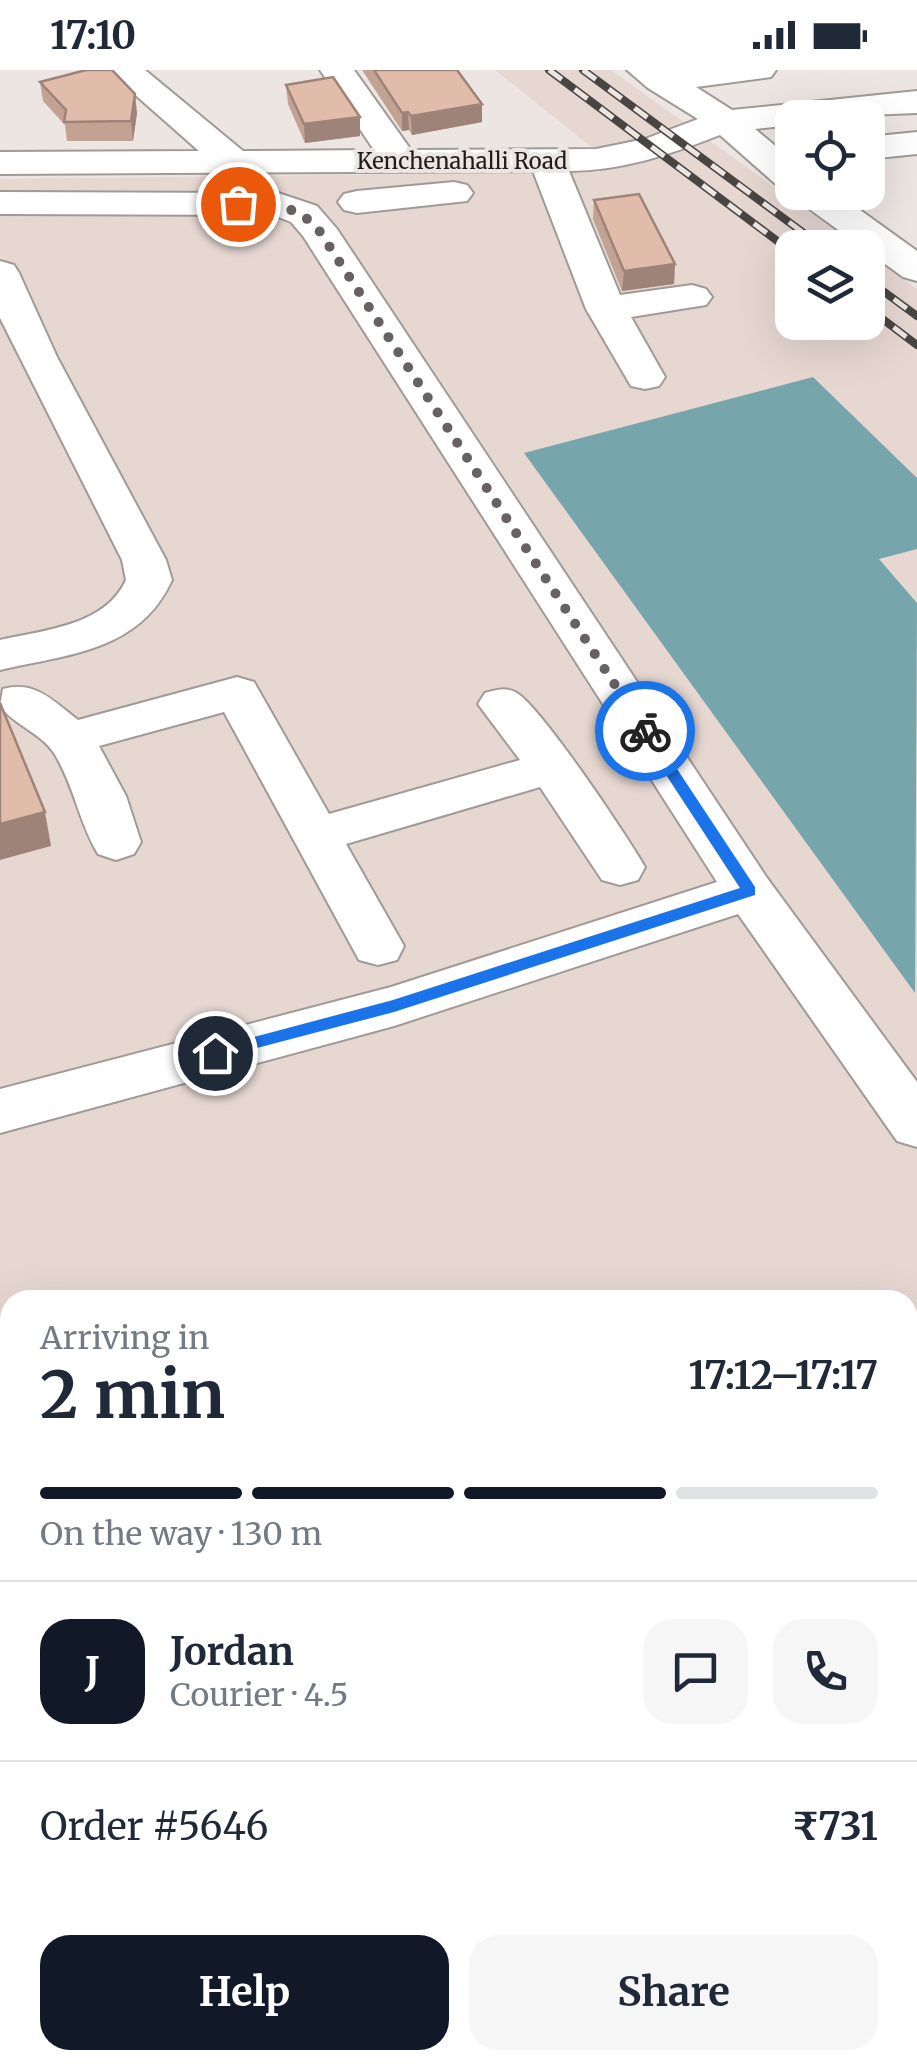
<!DOCTYPE html>
<html lang="en">
<head>
<meta charset="utf-8">
<style>
  body { margin:0; font-family:Merriweather,serif; background:#f6f6f7; color:#1f2937; height:100vh; display:flex; flex-direction:column; font-size:38px; white-space:nowrap }
  * { box-sizing:border-box; margin:0 }
  p { font-size:32px; color:#747a83 }
  .icon { flex:none; width:55px; height:55px; fill:none; stroke:currentColor; stroke-width:2; stroke-linecap:round; stroke-linejoin:round }
  .map { position:relative; flex:1; overflow:hidden }
  .sheet { position:absolute; left:0px; top:1220px; width:918px; height:780px; display:flex; flex-direction:column; background:#fff; border-radius:30px 30px 0 0; box-shadow:0 10px 40px #0002 }
  .sheet>* { flex:none }
  .tools { position:absolute; left:775px; top:30px; display:grid; gap:20px }
  .tools a { display:grid; place-items:center; width:110px; height:110px; border-radius:20px; background:#fff; box-shadow:0 10px 40px #0002; font-size:50px }
  .pin { position:absolute; display:grid; place-items:center; width:85px; height:85px; color:#fff; margin:-42px; border:5px solid #fff; border-radius:50%; box-shadow:0 2px 10px #0007 }
  .courier { position:absolute; display:grid; place-items:center; width:100px; height:100px; margin:-50px; border:8px solid #1a73e8; border-radius:50%; background:#fff; color:#222; box-shadow:0 2px 12px #0007 }
  .summary em { font-style:normal; font-weight:700 }
  .summary div { display:flex; flex-direction:column-reverse }
  .summary { display:flex; align-items:center; justify-content:space-between; height:170px; padding:0 40px }
  h1 { font-size:65px; font-weight:700; line-height:75px }
  .bar { display:grid; grid-template-columns:repeat(4,1fr); gap:15px 10px; align-content:center; height:120px; padding:0 40px }
  .bar i { height:12px; border-radius:8px; background:#e0e1e3 }
  .bar .on { background:#111827 }
  .bar p { grid-column:span 4 }
  .line { display:flex; align-items:center; gap:25px; padding:0 40px; border-top:2px solid #e0e1e3 }
  .line div { flex:1 }
  .round { display:grid; place-items:center; flex:none; width:105px; height:105px; border-radius:30px; background:#f6f6f7 }
  .cta { display:flex; gap:20px; margin-top:auto; padding:20px 40px }
  .cta a { flex:1; height:115px; border-radius:30px; background:#111827; color:#fff; font-size:40px; font-weight:700; line-height:115px; text-align:center }
  .cta a+a { background:#f6f6f7; color:#1f2937 }
  .status { display:flex; justify-content:space-between; align-items:center; height:70px; padding:0 50px; background:#fff; direction:ltr }
  .status svg { height:28px; fill:currentColor }
  .map>svg:first-child { display:block }
  .built { fill:#e6d7d1; fill-rule:evenodd }
  .water { fill:#77a5ac }
  .lines { fill:none; stroke-linecap:round; stroke-linejoin:round }
  .minor-casing { stroke:#a09a97; stroke-width:4 }
  .minor { fill:#fff; fill-rule:evenodd }
  .rail-casing { stroke:#494543; stroke-width:8 }
  .rail { stroke:#ece5e2; stroke-width:5; stroke-dasharray:16; stroke-linecap:butt }
  .wall { fill:#c2a293 }
  .shaded-wall { fill:#9e8478 }
  .building { fill:#e2bcab; stroke:#9e8478; stroke-width:2.5 }
  .route { fill:#1a73e8 }
  .done { stroke:#676261; stroke-width:10; stroke-dasharray:0 18 }
  .labels { text-anchor:middle; dominant-baseline:central; stroke-width:8; stroke-linejoin:round; paint-order:stroke }
  .far-street-label { font-size:22px; fill:#1f1c1b; stroke:#ece5e2 }
</style>
</head>
<body>
<div class="status"><b>17:10</b><svg viewBox="0 0 49 12"><path d="M0 12V9h3v3zM5 12V6h3v6zM10 12V3h3v9zM15 12V0h3v12zM26 1h20v11H26zM47 4h2v5h-2z"/></svg></div>
<div class="map">
<svg width="917" height="2000" viewBox="0 0 917 2000">
  <rect width="100%" height="100%" fill="#ece5e2"/>
  <path class="built" d="M 495,0 L 611,0 L 858,177 L 792,178 L 792,252 L 868,252 L 868,184 L 917,219 L 917,2000 L 0,2000 L 0,109 L 600,102 L 594,79 ZM 10,1230 L 908,1230 L 908,1990 L 10,1990 Z"/>
  <polygon class="water" points="813,307 917,408 917,479 879,489 917,533 915,923 524,383"/>
  <g class="lines">
    <defs>
      <g id="minor">
        <path d="M 107,0 L 145,0 L 243,81 L 374,80 L 320,0 L 354,0 L 411,80 L 596,79 L 645,69 L 698,49 L 648,18 L 627,0 L 776,0 L 771,7 L 696,17 L 732,40 L 917,21 L 917,43 L 792,48 L 792,55 L 755,59 L 792,90 L 792,120 L 779,117 L 720,65 C 671,84 622,101 569,101 L 620,225 L 692,215 L 706,219 L 712,227 L 706,235 L 631,247 L 665,307 L 659,316 L 645,319 L 631,316 L 586,239 L 533,101 L 0,104 L 0,82 L 199,81 Z"/>
        <polygon points="917,62 917,84 868,89 868,67"/>
        <polygon points="454,112 467,115 473,123 467,131 357,143 344,140 338,132 344,124 357,121"/>
        <polygon points="792,120 835,122 917,181 917,211 903,207 797,130"/>
        <polygon points="0,122 278,123 317,136 337,159 767,808 917,1012 917,1077 897,1071 738,844 394,956 0,1063 0,1019 391,917 717,812 303,166 291,152 273,145 0,144"/>
        <path d="M 0,191 L 14,195 L 19,203 L 57,287 L 166,490 L 172,510 C 139,582 68,584 0,600 L 0,570 C 44,560 105,556 126,510 L 122,490 L 0,248 Z"/>
        <path d="M 237,607 L 254,612 L 329,744 L 520,690 L 478,634 L 485,623 C 496,620 505,617 515,622 C 538,632 629,769 645,797 L 638,810 L 620,815 L 602,810 L 540,717 L 346,774 L 404,876 L 397,890 L 378,895 L 359,890 L 224,642 L 99,676 L 126,726 L 141,772 L 134,784 L 116,790 L 98,784 C 79,753 74,715 54,683 C 41,663 14,655 0,636 L 3,619 C 35,610 53,631 78,650 Z"/>
        <polygon points="917,1503 917,1564 908,1567 908,1506"/>
        <polygon points="10,1839 10,1911 0,1915 0,1843"/>
        <polygon points="10,1974 10,1990 79,1990 82,2000 6,2000 3,1990"/>
        <polygon points="388,1990 464,1990 467,2000 391,2000"/>
      </g>
    </defs>
    <use href="#minor" class="minor-casing"/>
    <use href="#minor" class="minor"/>
    <defs>
      <g id="rail">
        <polyline points="549,0 792,182"/>
        <polyline points="583,0 824,178"/>
        <polyline points="868,210 917,246"/>
        <polyline points="868,238 917,275"/>
      </g>
    </defs>
    <use href="#rail" class="rail-casing"/>
    <use href="#rail" class="rail"/>
  </g>
  <g class="wall">
    <polygon points="362,0 457,0 482,52 412,65 409,60 402,61"/>
    <polygon points="40,12 137,43 133,71 67,71 65,55 43,31"/>
    <polygon points="286,15 360,66 305,73 288,34"/>
    <polygon points="594,130 675,194 674,214 622,221 593,149"/>
    <polygon points="917,1630 917,1967 908,1947 908,1633"/>
  </g>
  <g class="shaded-wall">
    <polygon points="135,24 137,43 133,71 131,51"/>
    <polygon points="482,34 482,52 412,65 411,46"/>
    <polygon points="408,42 409,60 402,61 402,43"/>
    <polygon points="360,47 360,66 305,73 304,54"/>
    <polygon points="675,194 674,214 622,221 624,201"/>
    <polygon points="45,742 51,776 0,790 0,754"/>
  </g>
  <g class="building">
    <polygon points="86,0 112,0 135,24 131,51 64,52 66,40 40,12"/>
    <polygon points="374,0 457,0 482,34 411,46 408,42 402,43"/>
    <polygon points="333,7 360,47 304,54 286,15"/>
    <polygon points="639,124 675,194 624,201 594,130"/>
    <polygon points="0,633 45,742 0,754"/>
    <polygon points="917,1630 917,1921 908,1901 908,1633"/>
  </g>
  <polygon class="route" points="640,658 650,658 755,817 755,825 394,942 215,989 209,988 209,979 393,930 740,818 640,665"/>
  <g class="lines">
    <path class="done" d="M 238,134 C 271,134 295,134 318,159 L 645,661"/>
  </g>
  <g class="labels">
    <g class="far-street-label">
      <text x="462" y="91">Kenchenahalli Road</text>
    </g>
  </g>
</svg>
<div class="tools">
<a><svg class="icon" aria-label="locate" viewBox="0 0 24 24"><circle cx="12" cy="12" r="6"/><path d="M12 2v4M12 18v4M2 12h4M18 12h4"/></svg></a>
<a><svg class="icon" aria-label="layers" viewBox="0 0 24 24"><path d="M12 4l9 5-9 5-9-5zM3 14l9 5 9-5"/></svg></a>
</div>
<div class="pin" style="left:238px;top:134px;background:#ea580c"><svg class="icon" aria-label="bag" viewBox="0 0 24 24"><path d="M5 8h14l-1 12H6zM9 8a3 3 0 0 1 6 0"/></svg></div>
<div class="pin" style="left:215px;top:983px;background:#1f2937"><svg class="icon" aria-label="home" viewBox="0 0 24 24"><path d="M3 11l9-7 9 7M6 9v11h12V9"/></svg></div>
<div class="courier" style="left:645px;top:661px"><svg class="icon" aria-label="bike" viewBox="0 0 24 24"><circle cx="6" cy="16" r="4"/><circle cx="18" cy="16" r="4"/><path d="M6 16l4-8h5l3 8M10 8l3 8H6M13 5h3"/></svg></div>
<section class="sheet">
<div class="summary"><div><h1>2 min</h1><p>Arriving in</p></div><em>17:12–17:17</em></div>
<div class="bar"><i class="on"></i><i class="on"></i><i class="on"></i><i></i><p>On the way · 130 m</p></div>
<div class="line" style="height:180px"><b class="round" style="background:#111827;color:#fff">J</b><div><b>Jordan</b><p>Courier · 4.5</p></div><a class="round"><svg class="icon" aria-label="chat" viewBox="0 0 24 24"><path d="M4 5h16v11H9l-5 4z"/></svg></a><a class="round"><svg class="icon" aria-label="phone" viewBox="0 0 24 24"><path d="M5 4h4l2 5-3 2q2 4 5 5l2-3 5 2v4C11 20 4 13 5 4z"/></svg></a></div>
<div class="line" style="height:130px"><div>Order #5646</div><b>₹731</b></div>
<div class="cta"><a>Help</a><a>Share</a></div>
</section>
</div>
</body>
</html>
